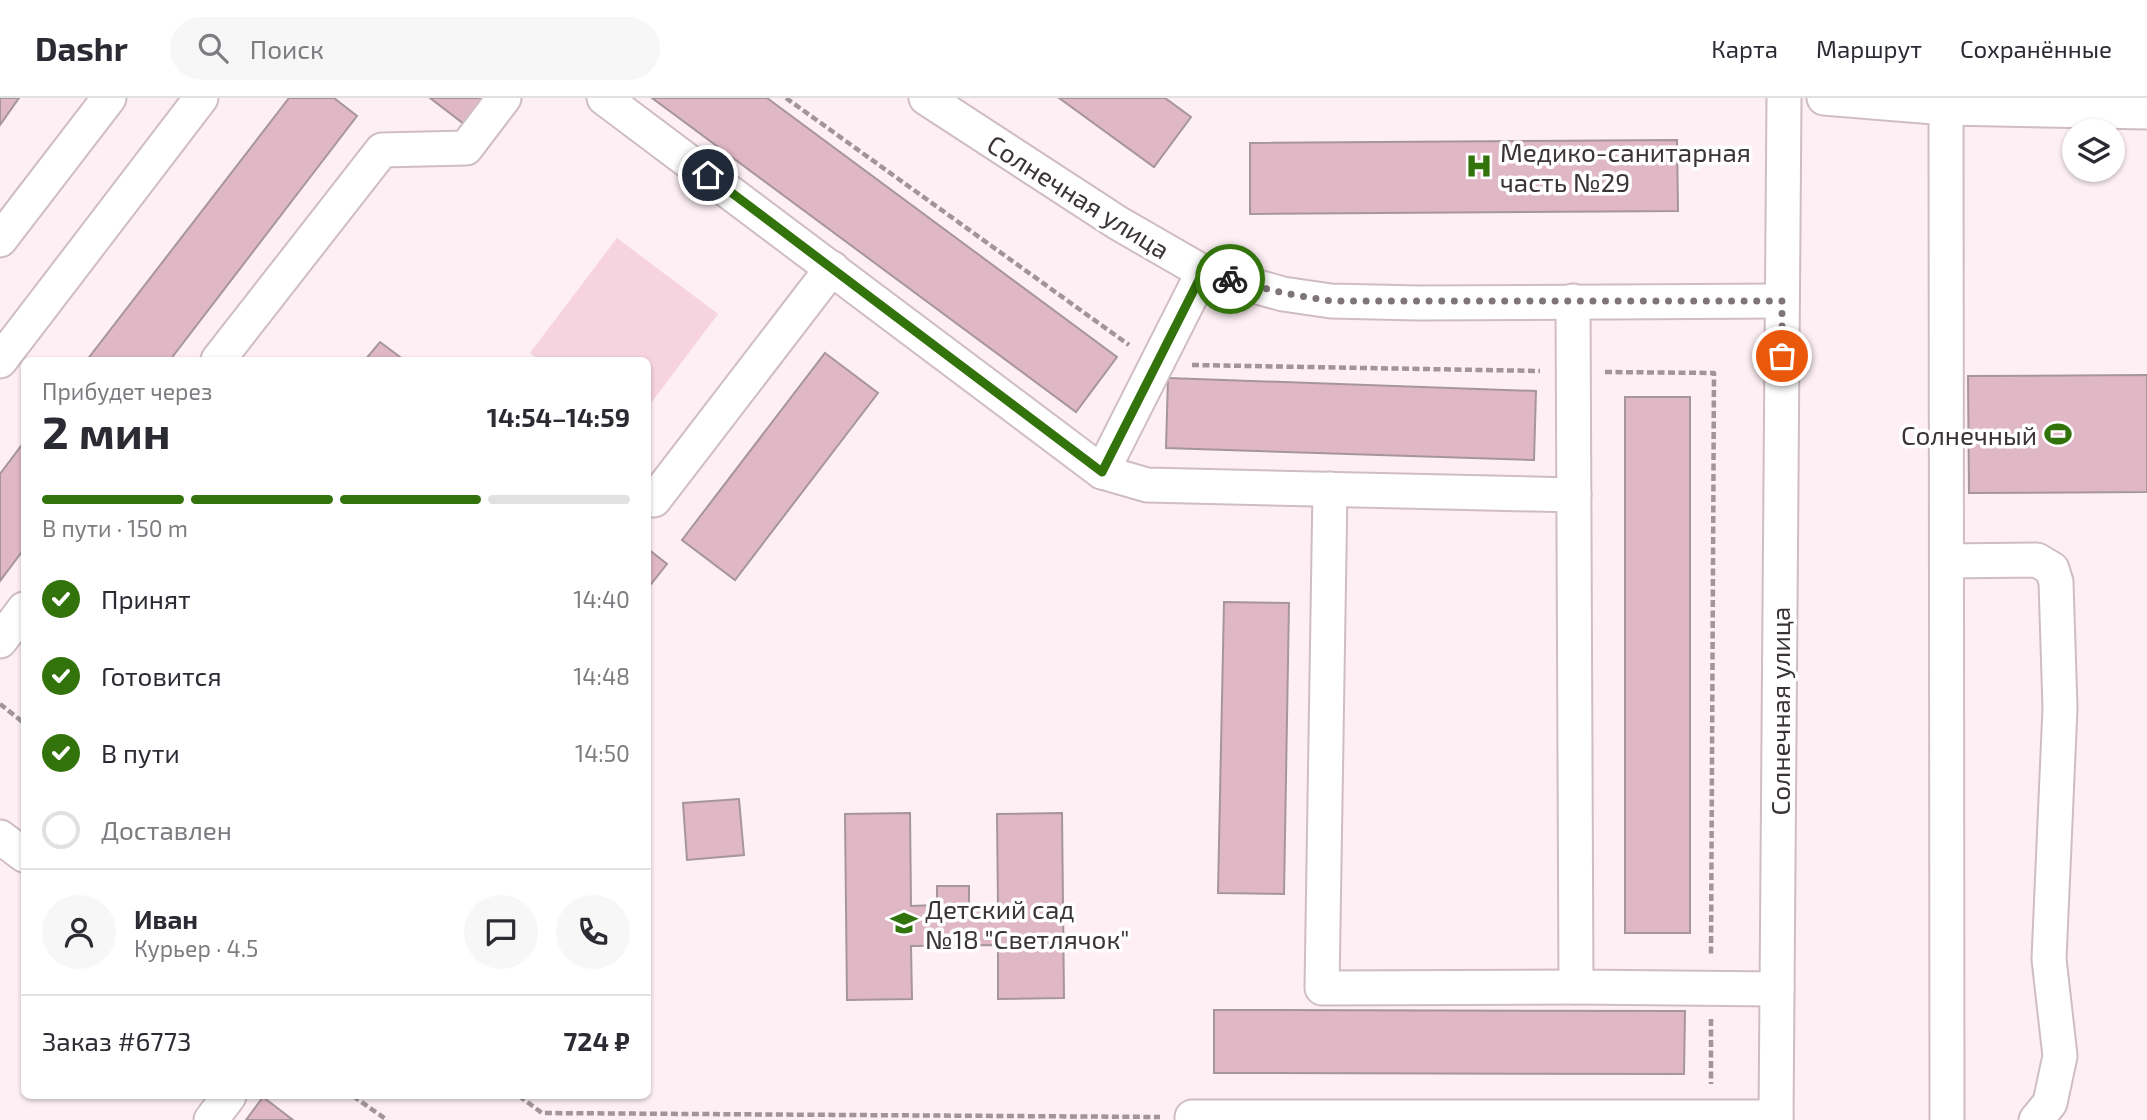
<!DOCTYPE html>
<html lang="ru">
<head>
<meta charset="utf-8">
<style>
  body { margin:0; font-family:"Exo 2",sans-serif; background:#f7f7f7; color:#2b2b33; height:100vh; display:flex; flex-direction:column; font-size:26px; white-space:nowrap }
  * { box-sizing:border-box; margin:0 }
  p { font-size:23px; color:#7c7c81 }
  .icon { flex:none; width:38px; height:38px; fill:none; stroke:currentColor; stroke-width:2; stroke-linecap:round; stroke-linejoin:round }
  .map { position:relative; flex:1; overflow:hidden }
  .sheet { position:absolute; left:21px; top:259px; width:630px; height:742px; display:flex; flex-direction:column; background:#fff; border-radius:10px; box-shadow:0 2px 5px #0004 }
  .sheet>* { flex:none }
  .controls { position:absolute; left:2062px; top:21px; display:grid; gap:14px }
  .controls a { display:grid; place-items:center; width:63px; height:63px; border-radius:50%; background:#fff; box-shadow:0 2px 5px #0004; font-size:35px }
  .pin { position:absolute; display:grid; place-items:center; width:60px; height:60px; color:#fff; margin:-30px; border:4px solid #fff; border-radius:50%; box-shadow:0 2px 7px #0007 }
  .courier { position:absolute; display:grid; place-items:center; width:70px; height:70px; margin:-35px; border:5px solid #33730c; border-radius:50%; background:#fff; color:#222; box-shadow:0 2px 9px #0007 }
  .headline em { font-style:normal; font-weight:700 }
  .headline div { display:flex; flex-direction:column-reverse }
  .headline { display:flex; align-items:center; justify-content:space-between; height:119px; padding:0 21px }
  h1 { font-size:46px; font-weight:700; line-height:52px }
  .bar { display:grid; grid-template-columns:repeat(4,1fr); gap:10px 7px; align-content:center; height:84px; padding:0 21px }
  .bar i { height:9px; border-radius:5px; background:#e1e1e2 }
  .bar .active { background:#33730c }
  .bar p { grid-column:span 4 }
  .line { display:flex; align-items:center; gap:18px; padding:0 21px; border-top:2px solid #e1e1e2 }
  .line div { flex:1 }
  .round { display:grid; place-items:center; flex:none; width:74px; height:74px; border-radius:37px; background:#f7f7f7 }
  ol { padding:0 21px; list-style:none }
  li { display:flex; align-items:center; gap:21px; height:77px }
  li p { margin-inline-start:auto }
  li .icon { padding:7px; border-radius:50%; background:#33730c; color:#fff; stroke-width:4 }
  li:last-child { color:#7c7c81 }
  li i { width:38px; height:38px; border:4px solid #e1e1e2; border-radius:50% }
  header { display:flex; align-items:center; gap:42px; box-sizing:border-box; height:98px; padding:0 35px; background:#fff; border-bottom:2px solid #e1e1e2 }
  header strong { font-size:33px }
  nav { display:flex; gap:38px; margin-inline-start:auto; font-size:24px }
  .search { width:490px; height:63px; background:#f7f7f7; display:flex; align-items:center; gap:18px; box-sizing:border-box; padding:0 24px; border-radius:38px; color:#7c7c81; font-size:26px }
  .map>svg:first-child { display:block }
  .green { fill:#f6d3df }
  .building { fill:#e0b7c5; stroke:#a6969b; stroke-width:2 }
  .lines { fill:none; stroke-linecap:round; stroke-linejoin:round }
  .minor-casing { stroke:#cfbdc3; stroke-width:37 }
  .path { stroke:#a09599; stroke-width:4.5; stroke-dasharray:7 3.5; stroke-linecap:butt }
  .minor { stroke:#fff; stroke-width:33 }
  .done { stroke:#7f7579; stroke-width:7; stroke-dasharray:0 12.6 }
  .route { stroke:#33730c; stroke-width:9 }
  .labels { text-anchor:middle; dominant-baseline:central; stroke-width:7; stroke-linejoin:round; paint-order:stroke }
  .poi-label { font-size:26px; fill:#3b3437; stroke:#fff; text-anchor:start }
  .street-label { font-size:26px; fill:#3b3437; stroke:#fff }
</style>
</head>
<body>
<header>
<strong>Dashr</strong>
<div class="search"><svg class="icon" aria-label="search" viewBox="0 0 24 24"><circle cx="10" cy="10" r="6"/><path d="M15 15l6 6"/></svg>Поиск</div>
<nav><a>Карта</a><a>Маршрут</a><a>Сохранённые</a></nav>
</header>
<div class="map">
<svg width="2147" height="1022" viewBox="0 0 2147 1022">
  <rect width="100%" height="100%" fill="#fdeff4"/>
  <polygon class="green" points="617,140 718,216 648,309 648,262 540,262 530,255"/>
  <g class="building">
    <polygon points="0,0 19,0 0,27"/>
    <polygon points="289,0 334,0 357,18 170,262 87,262"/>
    <polygon points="430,0 484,0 464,26"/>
    <polygon points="652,0 767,0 1117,259 1076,314"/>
    <polygon points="1059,0 1165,0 1191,19 1154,69"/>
    <polygon points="1677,42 1678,113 1250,116 1250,45"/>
    <polygon points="380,244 404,262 365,262"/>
    <polygon points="825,255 878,295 735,482 682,442"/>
    <polygon points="2147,277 2147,394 1969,395 1968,278"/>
    <polygon points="1168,280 1536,293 1534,362 1166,350"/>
    <rect x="1625" y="299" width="65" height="536"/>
    <polygon points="24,344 24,451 0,483 0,376"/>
    <polygon points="648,451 667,466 648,490"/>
    <polygon points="1224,504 1289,505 1284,796 1218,795"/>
    <polygon points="739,701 744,757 687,762 683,705"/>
    <polygon points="910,715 911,808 937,807 937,788 969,788 969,808 998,807 997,716 1062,715 1064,900 998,901 998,847 911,848 912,901 847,902 845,716"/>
    <polygon points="1214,912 1685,913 1684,976 1214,975"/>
    <polygon points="263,999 293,1022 246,1022"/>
  </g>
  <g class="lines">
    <defs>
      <g id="minor">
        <polyline points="604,0 1102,374 1147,387 1574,397"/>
        <polyline points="926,0 1118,125 1203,174 1283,196 1331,203 1418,205 1782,203"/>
        <polyline points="1824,0 1946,10 2147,14"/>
        <polyline points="1946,0 1947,1022"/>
        <polyline points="0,142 109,0"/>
        <polyline points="1573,203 1576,889 1777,891"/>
        <polyline points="218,262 382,52 466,50 504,0"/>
        <polyline points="0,263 201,0"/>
        <polyline points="1102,374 1203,174"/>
        <polyline points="1330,391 1322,890 1576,889"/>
        <polyline points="654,402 832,170"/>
        <polyline points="1947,463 2037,462 2052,471 2056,484 2060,610 2049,861 2060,958 2050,1005 2036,1022"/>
        <polyline points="0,543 24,511"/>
        <polyline points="0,739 24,757"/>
        <polyline points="211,1022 229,998"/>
        <polyline points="1192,1022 1192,1019 1776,1019"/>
        <polyline points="1776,1022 1784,0"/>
      </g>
    </defs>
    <use href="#minor" class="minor-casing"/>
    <g class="path">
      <polyline points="786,0 1129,247"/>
      <polyline points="1192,267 1540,273"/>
      <polyline points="1605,274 1714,275 1711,857"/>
      <polyline points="0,606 24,625"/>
      <polyline points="1711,921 1711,986"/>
      <polyline points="353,998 387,1022"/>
      <polyline points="519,998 542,1015 1160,1019"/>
    </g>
    <use href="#minor" class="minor"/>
  </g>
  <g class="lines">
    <polyline class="done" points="1230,181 1283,195 1331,203 1782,203 1782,258"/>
    <polyline class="route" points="708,77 1102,374 1203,174 1230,181"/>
  </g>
  <defs>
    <symbol id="hospital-bare" viewBox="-9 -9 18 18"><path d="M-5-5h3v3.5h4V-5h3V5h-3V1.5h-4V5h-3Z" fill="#33730c" stroke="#fff" stroke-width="2.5" paint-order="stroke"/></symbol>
    <symbol id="stadium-bare" viewBox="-9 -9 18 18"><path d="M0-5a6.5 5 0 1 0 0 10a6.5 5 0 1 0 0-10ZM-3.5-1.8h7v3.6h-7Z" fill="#33730c" stroke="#fff" stroke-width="2.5" paint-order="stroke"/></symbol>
    <symbol id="school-bare" viewBox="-9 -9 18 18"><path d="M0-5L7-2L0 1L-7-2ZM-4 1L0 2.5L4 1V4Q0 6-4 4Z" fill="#33730c" stroke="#fff" stroke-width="2.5" paint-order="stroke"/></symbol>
  </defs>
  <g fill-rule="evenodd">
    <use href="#hospital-bare" x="1460" y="49" width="38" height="38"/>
    <use href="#stadium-bare" x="2039" y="317" width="38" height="38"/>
    <use href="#school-bare" x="885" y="806" width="38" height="38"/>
  </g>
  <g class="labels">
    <g class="poi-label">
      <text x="1500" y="53">Медико-санитарная<tspan x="1500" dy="30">часть №29</tspan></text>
      <text x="2037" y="336" text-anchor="end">Солнечный</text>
      <text x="925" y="810">Детский сад<tspan x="925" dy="30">№18 "Светлячок"</tspan></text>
    </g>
    <g class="street-label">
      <text transform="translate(1079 98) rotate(32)">Солнечная улица</text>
      <text transform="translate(1779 613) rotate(-90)">Солнечная улица</text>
    </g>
  </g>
</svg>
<div class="controls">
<a><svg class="icon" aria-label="layers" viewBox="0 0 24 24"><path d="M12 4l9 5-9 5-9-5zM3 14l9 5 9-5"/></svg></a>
</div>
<div class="pin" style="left:1782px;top:258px;background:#ea580c"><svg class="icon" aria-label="bag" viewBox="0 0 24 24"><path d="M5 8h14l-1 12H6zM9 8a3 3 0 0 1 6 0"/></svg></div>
<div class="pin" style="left:708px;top:77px;background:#1f2937"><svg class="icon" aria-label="home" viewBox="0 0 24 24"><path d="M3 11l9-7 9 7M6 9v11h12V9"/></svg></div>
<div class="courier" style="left:1230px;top:181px"><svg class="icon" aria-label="bike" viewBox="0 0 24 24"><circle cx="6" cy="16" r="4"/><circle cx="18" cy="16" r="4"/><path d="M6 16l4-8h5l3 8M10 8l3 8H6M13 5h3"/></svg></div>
<section class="sheet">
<div class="headline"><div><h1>2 мин</h1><p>Прибудет через</p></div><em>14:54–14:59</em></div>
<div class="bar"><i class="active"></i><i class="active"></i><i class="active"></i><i></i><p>В пути · 150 m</p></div>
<ol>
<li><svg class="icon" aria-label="check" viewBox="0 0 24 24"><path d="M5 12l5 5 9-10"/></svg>Принят<p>14:40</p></li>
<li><svg class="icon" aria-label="check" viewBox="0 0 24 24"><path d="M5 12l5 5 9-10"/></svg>Готовится<p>14:48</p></li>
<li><svg class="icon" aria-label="check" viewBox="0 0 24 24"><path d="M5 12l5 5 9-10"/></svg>В пути<p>14:50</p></li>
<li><i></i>Доставлен</li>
</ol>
<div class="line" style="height:126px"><a class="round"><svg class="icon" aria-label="person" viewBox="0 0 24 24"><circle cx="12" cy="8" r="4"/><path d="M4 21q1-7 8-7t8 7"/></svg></a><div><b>Иван</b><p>Курьер · 4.5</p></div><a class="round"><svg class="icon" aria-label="chat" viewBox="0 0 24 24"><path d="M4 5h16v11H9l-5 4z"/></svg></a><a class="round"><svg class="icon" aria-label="phone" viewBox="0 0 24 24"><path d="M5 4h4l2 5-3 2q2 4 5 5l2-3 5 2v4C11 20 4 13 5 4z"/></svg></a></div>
<div class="line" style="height:91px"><div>Заказ #6773</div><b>724 ₽</b></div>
</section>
</div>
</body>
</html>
